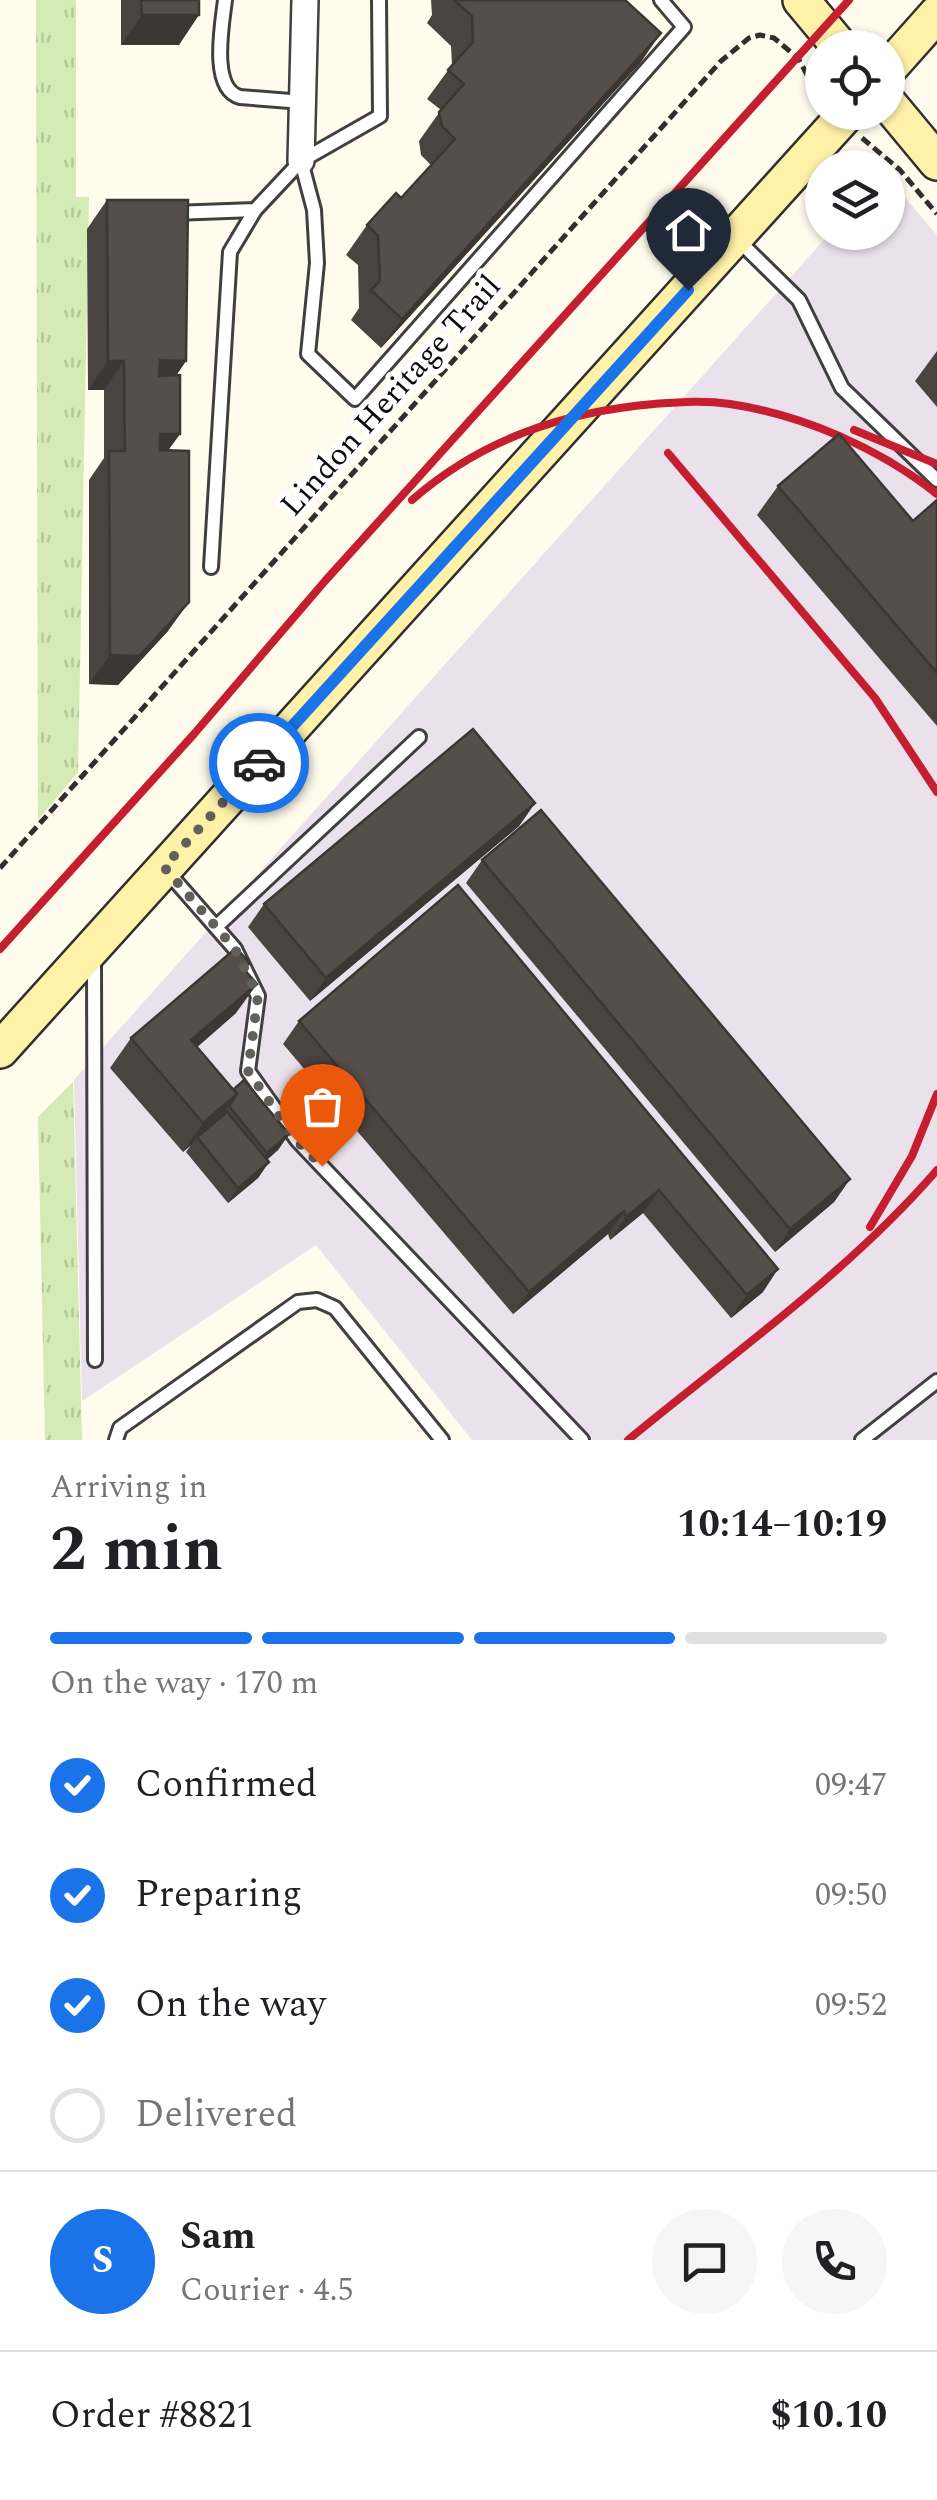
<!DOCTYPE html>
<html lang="en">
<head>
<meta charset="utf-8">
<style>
  body { margin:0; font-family:Spectral,serif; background:#f6f6f6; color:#202124; height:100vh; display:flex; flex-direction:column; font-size:38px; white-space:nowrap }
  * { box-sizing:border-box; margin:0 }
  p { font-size:32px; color:#757577 }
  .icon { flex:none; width:55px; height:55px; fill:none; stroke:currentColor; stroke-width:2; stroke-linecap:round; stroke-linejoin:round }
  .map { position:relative; height:1440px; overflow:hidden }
  .side { display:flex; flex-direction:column; background:#fff; flex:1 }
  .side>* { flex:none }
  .tools { position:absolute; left:805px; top:30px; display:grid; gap:20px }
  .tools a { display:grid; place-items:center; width:100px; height:100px; border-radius:50%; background:#fff; box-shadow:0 2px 8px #0004; font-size:50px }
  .pin { position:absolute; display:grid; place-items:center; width:85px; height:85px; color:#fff; margin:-102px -42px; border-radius:50% 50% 50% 0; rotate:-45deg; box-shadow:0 0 10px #0007 }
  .pin .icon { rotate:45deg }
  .courier { position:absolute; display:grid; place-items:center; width:100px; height:100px; margin:-50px; border:8px solid #1a73e8; border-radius:50%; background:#fff; color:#222; box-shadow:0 2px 12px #0007 }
  .headline em { font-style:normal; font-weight:700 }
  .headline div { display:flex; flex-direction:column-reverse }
  .headline { display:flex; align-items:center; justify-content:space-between; height:170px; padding:0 50px }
  h1 { font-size:65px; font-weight:700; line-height:75px }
  .bar { display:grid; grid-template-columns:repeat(4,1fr); gap:15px 10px; align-content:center; height:120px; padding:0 50px }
  .bar i { height:12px; border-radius:8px; background:#e0e0e0 }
  .bar .current { background:#1a73e8 }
  .bar p { grid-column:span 4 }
  .line { display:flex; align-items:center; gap:25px; padding:0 50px; border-top:2px solid #e0e0e0 }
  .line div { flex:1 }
  .round { display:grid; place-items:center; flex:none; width:105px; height:105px; border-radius:52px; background:#f6f6f6 }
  ol { padding:0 50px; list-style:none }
  li { display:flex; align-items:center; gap:30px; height:110px }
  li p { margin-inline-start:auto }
  li .icon { padding:10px; border-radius:50%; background:#1a73e8; color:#fff; stroke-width:4 }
  li:last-child { color:#757577 }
  li i { width:55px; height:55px; border:5px solid #e0e0e0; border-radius:50% }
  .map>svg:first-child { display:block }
  .industrial { fill:#ebe1ec }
  .grass { fill:url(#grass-tufts) }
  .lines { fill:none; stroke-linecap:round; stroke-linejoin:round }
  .lane-casing { stroke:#404040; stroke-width:18 }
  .street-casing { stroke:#404040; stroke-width:30 }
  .secondary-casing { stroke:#2f2f2f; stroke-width:40 }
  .path { stroke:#2f2f2f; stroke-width:5; stroke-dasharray:10 5; stroke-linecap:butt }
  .lane { stroke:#fff; stroke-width:12 }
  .street { stroke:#fff; stroke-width:25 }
  .secondary { stroke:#fff1a8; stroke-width:35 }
  .rail { stroke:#c41e2f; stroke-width:8 }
  .wall { fill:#4a433f }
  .shaded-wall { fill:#3c3733 }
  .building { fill:#564e49; stroke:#3c3733; stroke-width:2.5 }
  .done { stroke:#62605b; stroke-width:10; stroke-dasharray:0 18 }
  .route { stroke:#1a73e8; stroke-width:12 }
  .labels { text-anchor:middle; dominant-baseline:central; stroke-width:10; stroke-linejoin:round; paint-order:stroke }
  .street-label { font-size:32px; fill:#0d0d0d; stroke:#fff }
</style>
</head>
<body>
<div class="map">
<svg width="937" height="1440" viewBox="0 0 937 1440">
  <defs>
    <pattern id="grass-tufts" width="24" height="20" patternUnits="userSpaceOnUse" patternTransform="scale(2.5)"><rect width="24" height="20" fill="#d4ebb5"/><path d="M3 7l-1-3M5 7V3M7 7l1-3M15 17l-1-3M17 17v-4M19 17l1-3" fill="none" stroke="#b5c89a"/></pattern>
  </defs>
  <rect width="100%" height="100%" fill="#fffbed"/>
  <polygon class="industrial" points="888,178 937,235 937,1440 472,1440 316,1245 82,1401 74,1080 830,233 888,232"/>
  <g class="grass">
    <polygon points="36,0 76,0 76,197 89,197 78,772 38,820"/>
    <polygon points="73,1082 82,1440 45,1440 38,1117"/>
  </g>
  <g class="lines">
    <defs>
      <g id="lane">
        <path d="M 225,0 C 222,25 210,89 240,97 L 303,102"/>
        <polyline points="301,161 314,210 317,263 308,354 355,399 684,27 661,0"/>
        <polyline points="173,213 255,210 301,161 380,116 379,0"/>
        <polyline points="737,239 799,300 842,388 937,480"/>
        <polyline points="211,567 230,252 255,210"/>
        <polyline points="165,869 235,949 258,996 248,1071 297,1140 582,1440"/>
        <polyline points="216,927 419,737"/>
        <polyline points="94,958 95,1360"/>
        <polyline points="116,1440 120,1428 298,1302 317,1300 335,1308 442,1440"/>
        <polyline points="862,1440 937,1381"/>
      </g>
      <polyline id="street" points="301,161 305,0"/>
      <g id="secondary">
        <polyline points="801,0 841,48"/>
        <polyline points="888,69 937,14"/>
        <polyline points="888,103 937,162"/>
        <polyline points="0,1050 848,112"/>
      </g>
    </defs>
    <use href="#lane" class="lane-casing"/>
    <use href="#street" class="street-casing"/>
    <use href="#secondary" class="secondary-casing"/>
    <g class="path">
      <polyline points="862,138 900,170 937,214"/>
      <polyline points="0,868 721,61 749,38 760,35 774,38 798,58 820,99"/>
    </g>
    <use href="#lane" class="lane"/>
    <use href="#street" class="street"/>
    <use href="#secondary" class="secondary"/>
    <g class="rail">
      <polyline points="854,430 937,464"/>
      <polyline points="668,453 875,698 937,792"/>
      <path d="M 412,500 C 482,439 563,412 654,404 C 680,402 704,400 730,404 C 803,415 879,448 937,494"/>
      <polyline points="0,949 194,734 325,581 849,0"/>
      <polyline points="870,1227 912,1156 937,1094"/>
      <path d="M 628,1440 C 731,1355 850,1271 937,1170"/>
    </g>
  </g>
  <g class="wall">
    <polygon points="121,0 199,0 179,45 121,45"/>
    <polygon points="431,0 625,0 641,62 381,348 351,320 359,308 358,265 346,255 367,225 401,198 431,165 421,155 419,141 441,110 427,99 452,65 451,46 427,23 432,15"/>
    <polygon points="107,200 186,361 176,376 180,434 168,450 168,631 118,685 89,684 89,480 104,458 104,390 88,390 87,229"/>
    <polygon points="937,351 937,407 915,381"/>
    <polygon points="778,486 913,521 937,500 937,726 757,515"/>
    <polygon points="535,803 519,826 310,1001 248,927 264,904"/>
    <polygon points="482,860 850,1179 834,1202 775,1252 466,883"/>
    <polygon points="458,885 763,1292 731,1318 643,1213 610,1240 608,1234 513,1314 283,1044 299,1021"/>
    <polygon points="245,970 236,1013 197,1047 234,1089 289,1134 278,1150 267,1160 269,1162 258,1178 228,1203 186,1152 191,1145 183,1152 110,1068 131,1038"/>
  </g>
  <g class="shaded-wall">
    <polygon points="142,15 199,15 179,45 121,45"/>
    <polygon points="661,33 641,62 381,348 402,319"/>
    <polygon points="160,360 186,361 165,390 139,389"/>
    <polygon points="108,361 124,361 104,390 88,390"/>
    <polygon points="160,434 180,434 159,463"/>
    <polygon points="189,602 168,631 118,685 89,684 110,655"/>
    <polygon points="535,803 519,826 310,1001 326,978"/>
    <polygon points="257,984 236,1013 171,1070 191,1040"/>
    <polygon points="237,1094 217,1123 197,1137 191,1145 183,1152 203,1123"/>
    <polygon points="289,1134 278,1150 256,1168 267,1153"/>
    <polygon points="269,1162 258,1178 228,1203 238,1188"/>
    <polygon points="850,1179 834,1202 775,1252 790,1229"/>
    <polygon points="659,1190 643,1213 610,1240 626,1217"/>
    <polygon points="624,1211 608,1234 513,1314 529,1292"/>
    <polygon points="778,1269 763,1292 731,1318 747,1295"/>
  </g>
  <g class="building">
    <polygon points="141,0 199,0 199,15 142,15"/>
    <polygon points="454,0 625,0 661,33 402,319 371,290 380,281 378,236 367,225 396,193 401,198 455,139 442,126 439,112 464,84 448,70 473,42 472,16"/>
    <polygon points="107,200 188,200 186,361 160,360 159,376 180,375 180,434 160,434 160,450 189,451 189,602 139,656 110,655 109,451 125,451 124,361 108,361"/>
    <polygon points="839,434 913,521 937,500 937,673 778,486"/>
    <polygon points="473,729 535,803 326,978 264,904"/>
    <polygon points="541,810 850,1179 790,1229 482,860"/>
    <polygon points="458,885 778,1269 747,1295 659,1190 626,1217 624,1211 529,1292 299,1021"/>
    <polygon points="236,948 250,963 243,968 257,984 191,1040 237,1094 203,1123 131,1038"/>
    <polygon points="244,1080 289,1134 267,1153 229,1106 237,1094 234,1089"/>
    <polygon points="227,1112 269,1162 238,1188 197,1137"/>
  </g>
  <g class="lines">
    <polyline class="done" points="259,763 164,867 235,949 258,996 248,1071 296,1140 322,1166"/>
    <polyline class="route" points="259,763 688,290"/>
  </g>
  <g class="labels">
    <g class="street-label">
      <text transform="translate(391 396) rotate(-48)">Lindon Heritage Trail</text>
    </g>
  </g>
</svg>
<div class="tools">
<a><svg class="icon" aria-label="locate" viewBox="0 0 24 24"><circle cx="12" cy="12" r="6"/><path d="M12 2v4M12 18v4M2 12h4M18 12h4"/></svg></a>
<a><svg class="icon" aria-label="layers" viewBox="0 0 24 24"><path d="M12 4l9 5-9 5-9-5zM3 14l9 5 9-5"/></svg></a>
</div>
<div class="pin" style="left:322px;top:1166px;background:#ea580c"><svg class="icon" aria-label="bag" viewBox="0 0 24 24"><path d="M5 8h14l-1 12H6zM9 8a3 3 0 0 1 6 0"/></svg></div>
<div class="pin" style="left:688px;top:290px;background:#1f2937"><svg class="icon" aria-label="home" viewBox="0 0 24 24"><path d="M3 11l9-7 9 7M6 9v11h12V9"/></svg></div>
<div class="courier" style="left:259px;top:763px"><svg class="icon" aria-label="car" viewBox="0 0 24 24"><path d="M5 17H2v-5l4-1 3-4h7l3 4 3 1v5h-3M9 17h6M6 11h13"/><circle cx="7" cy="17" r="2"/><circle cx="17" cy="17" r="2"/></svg></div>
</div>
<section class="side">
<div class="headline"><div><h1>2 min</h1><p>Arriving in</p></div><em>10:14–10:19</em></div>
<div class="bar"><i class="current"></i><i class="current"></i><i class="current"></i><i></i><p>On the way · 170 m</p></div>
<ol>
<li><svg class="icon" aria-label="check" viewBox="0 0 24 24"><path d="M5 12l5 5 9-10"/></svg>Confirmed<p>09:47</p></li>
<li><svg class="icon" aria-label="check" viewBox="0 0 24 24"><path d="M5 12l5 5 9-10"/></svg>Preparing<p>09:50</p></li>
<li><svg class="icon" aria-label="check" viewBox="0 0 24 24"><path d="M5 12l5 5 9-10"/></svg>On the way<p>09:52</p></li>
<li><i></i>Delivered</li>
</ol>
<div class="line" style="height:180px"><b class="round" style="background:#1a73e8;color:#fff">S</b><div><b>Sam</b><p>Courier · 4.5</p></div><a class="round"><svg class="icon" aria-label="chat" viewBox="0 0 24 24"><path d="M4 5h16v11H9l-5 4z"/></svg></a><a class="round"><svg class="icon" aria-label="phone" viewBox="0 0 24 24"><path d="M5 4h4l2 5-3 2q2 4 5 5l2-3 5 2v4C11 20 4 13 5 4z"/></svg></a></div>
<div class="line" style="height:130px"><div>Order #8821</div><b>$10.10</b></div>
</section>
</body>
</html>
